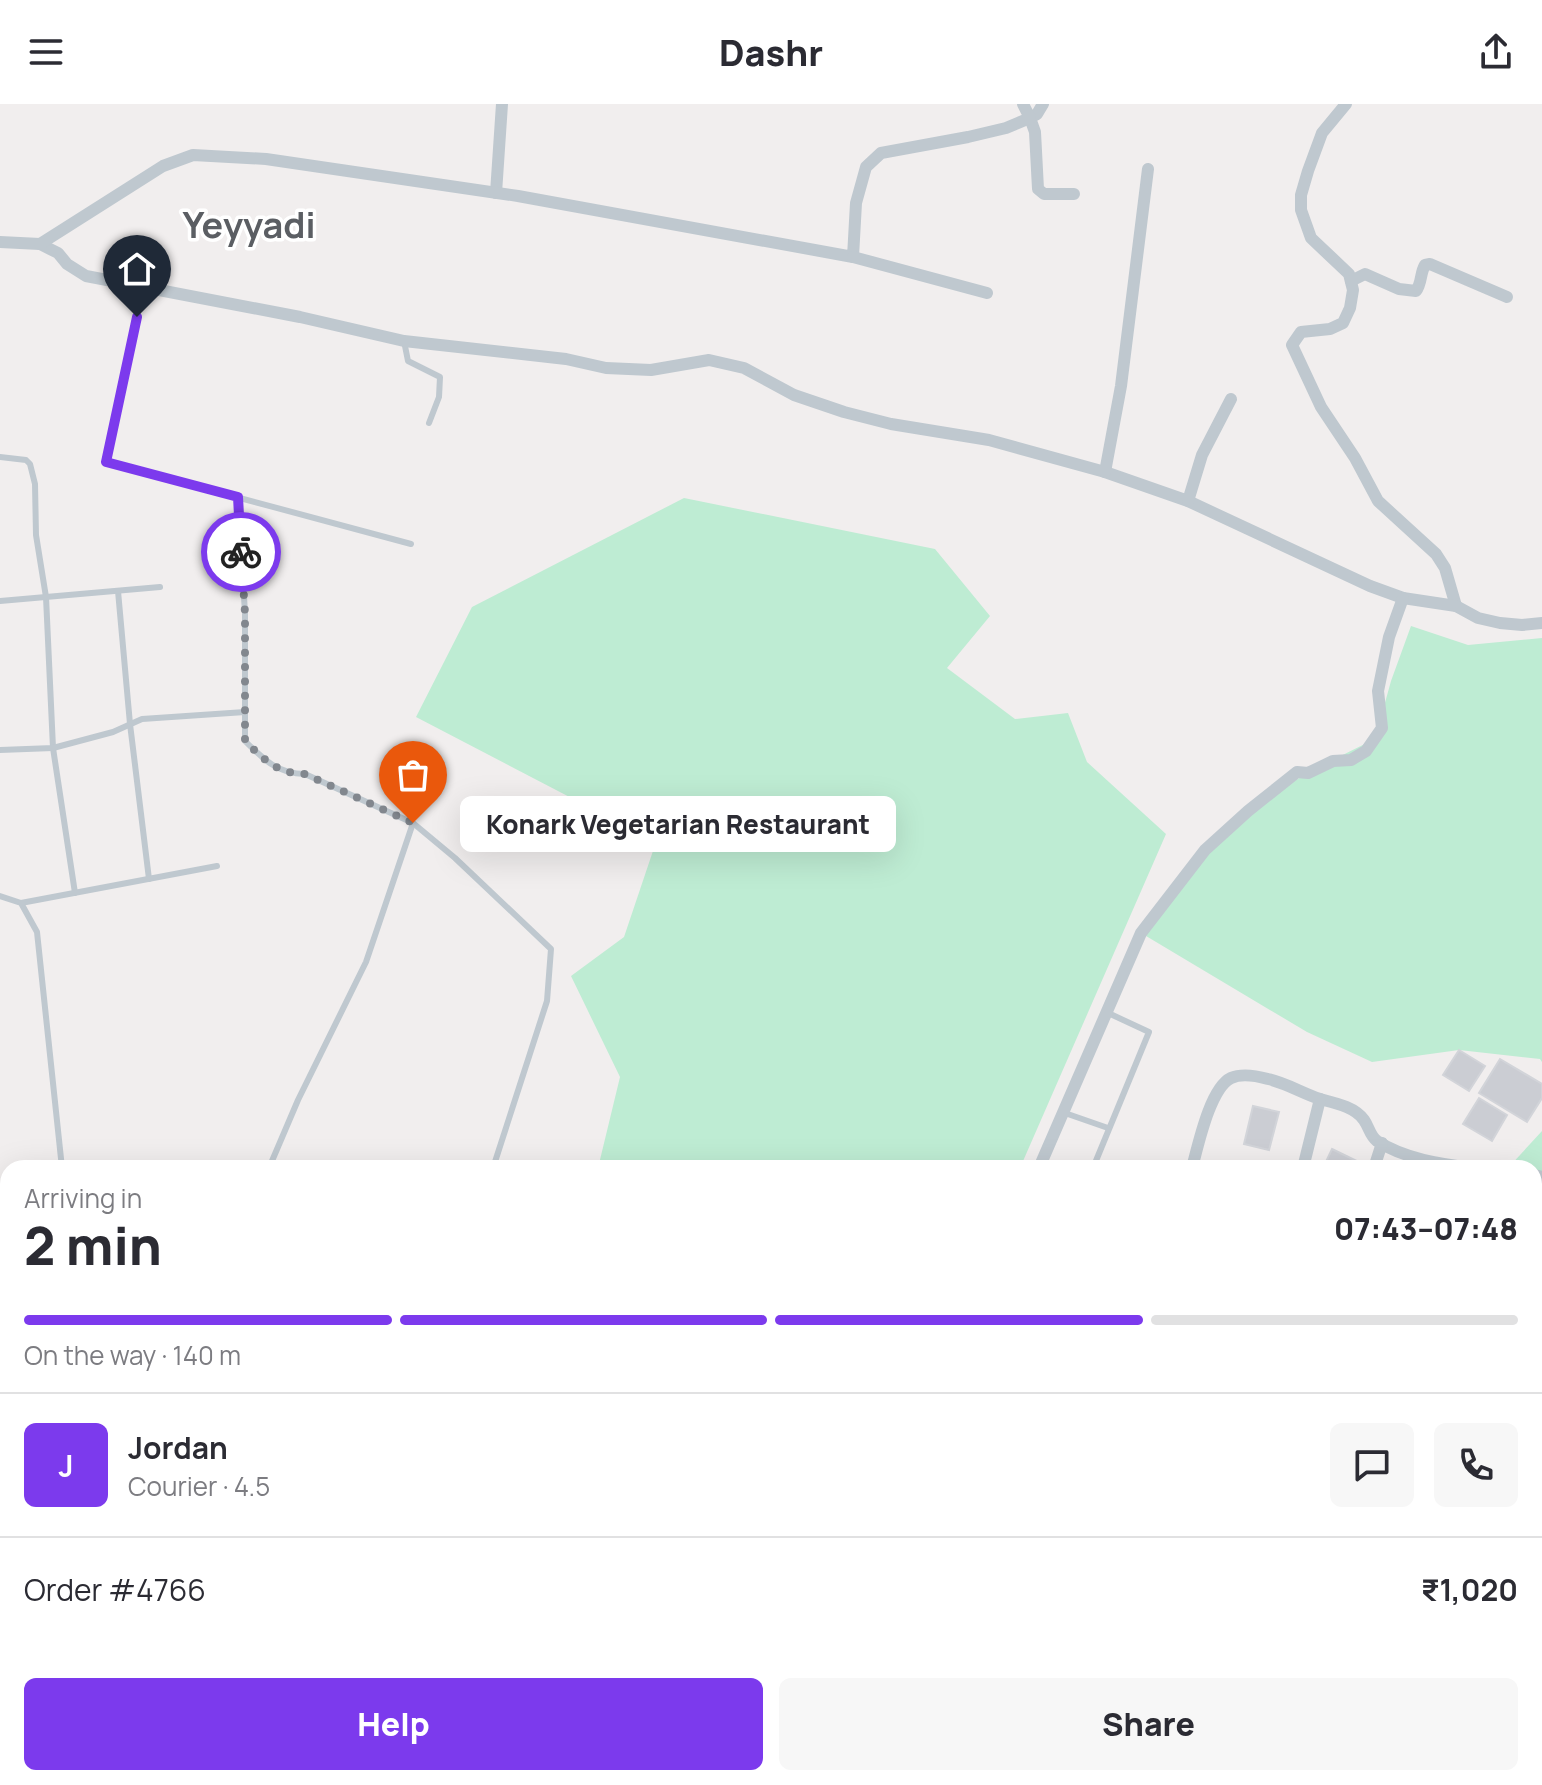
<!DOCTYPE html>
<html lang="en">
<head>
<meta charset="utf-8">
<style>
  body { margin:0; font-family:Manrope,sans-serif; background:#f7f7f7; color:#2b2b33; height:100vh; display:flex; flex-direction:column; font-size:30px; white-space:nowrap }
  * { box-sizing:border-box; margin:0 }
  p { font-size:26px; color:#7c7c81 }
  .icon { flex:none; width:44px; height:44px; fill:none; stroke:currentColor; stroke-width:2; stroke-linecap:round; stroke-linejoin:round }
  .map { position:relative; flex:1; overflow:hidden }
  .sheet { position:absolute; left:0px; top:1056px; width:1542px; height:626px; display:flex; flex-direction:column; background:#fff; border-radius:24px 24px 0 0; box-shadow:0 8px 32px #0002 }
  .sheet>* { flex:none }
  .pin { position:absolute; display:grid; place-items:center; width:68px; height:68px; color:#fff; margin:-82px -34px; border-radius:50% 50% 50% 0; rotate:-45deg; box-shadow:0 0 8px #0007 }
  .pin .icon { rotate:45deg }
  .courier { position:absolute; display:grid; place-items:center; width:80px; height:80px; margin:-40px; border:6px solid #7c3aed; border-radius:50%; background:#fff; color:#222; box-shadow:0 2px 10px #0007 }
  .bubble { position:absolute; height:56px; border-radius:12px; background:#fff; box-shadow:0 8px 32px #0002; font-size:26px; font-weight:800; line-height:56px; text-align:center }
  .summary em { font-style:normal; font-weight:800 }
  .summary div { display:flex; flex-direction:column-reverse }
  .summary { display:flex; align-items:center; justify-content:space-between; height:136px; padding:0 24px }
  h1 { font-size:52px; font-weight:800; line-height:60px }
  .bar { display:grid; grid-template-columns:repeat(4,1fr); gap:12px 8px; align-content:center; height:96px; padding:0 24px }
  .bar i { height:10px; border-radius:6px; background:#e1e1e2 }
  .bar .selected { background:#7c3aed }
  .bar p { grid-column:span 4 }
  .line { display:flex; align-items:center; gap:20px; padding:0 24px; border-top:2px solid #e1e1e2 }
  .line div { flex:1 }
  .round { display:grid; place-items:center; flex:none; width:84px; height:84px; border-radius:12px; background:#f7f7f7 }
  .cta { display:flex; gap:16px; margin-top:auto; padding:16px 24px }
  .cta a { flex:1; height:92px; border-radius:12px; background:#7c3aed; color:#fff; font-size:32px; font-weight:800; line-height:92px; text-align:center }
  .cta a+a { background:#f7f7f7; color:#2b2b33 }
  header { display:flex; justify-content:space-between; align-items:center; height:104px; padding:0 24px; background:#fff; font-size:36px; font-weight:800 }
  .map>svg:first-child { display:block }
  .green { fill:#beecd3 }
  .building { fill:#cbcdd3; stroke:#d2d4d9; stroke-width:2 }
  .lines { fill:none; stroke-linecap:round; stroke-linejoin:round }
  .service { stroke:#bfc8cf; stroke-width:6 }
  .minor { stroke:#bfc8cf; stroke-width:12 }
  .done { stroke:#82878e; stroke-width:8; stroke-dasharray:0 14.4 }
  .route { stroke:#7c3aed; stroke-width:10 }
  .labels { text-anchor:middle; dominant-baseline:central; stroke-width:7; stroke-linejoin:round; paint-order:stroke }
  .district-label { font-size:36px; font-weight:bold; fill:#5b5e63; stroke:#fff }
</style>
</head>
<body>
<header><svg class="icon" aria-label="menu" viewBox="0 0 24 24"><path d="M4 6h16M4 12h16M4 18h16"/></svg>Dashr<svg class="icon" aria-label="share" viewBox="0 0 24 24"><path d="M12 15V3M7 8l5-5 5 5M5 13v7h14v-7"/></svg></header>
<div class="map">
<svg width="1542" height="1681" viewBox="0 0 1542 1681">
  <rect width="100%" height="100%" fill="#f1eeee"/>
  <g class="green">
    <polygon points="684,394 935,445 990,512 947,564 1015,615 1068,609 1087,658 1166,730 1020,1064 598,1064 620,973 571,872 624,833 656,738 416,613 472,503"/>
    <path d="M 1411,522 L 1468,541 L 1542,534 L 1542,958 L 1540,955 L 1459,946 L 1372,958 L 1307,928 L 1141,829 C 1162,802 1182,772 1205,746 C 1251,696 1314,665 1375,635 L 1391,577 Z"/>
    <polygon points="1542,1027 1542,1135 1534,1134 1534,1064 1508,1064"/>
    <polygon points="1534,1612 1542,1623 1542,1681 1015,1681 1017,1674 1534,1674"/>
  </g>
  <g class="building">
    <polygon points="1459,946 1485,962 1469,987 1443,971"/>
    <polygon points="1500,955 1542,980 1542,994 1527,1018 1479,989"/>
    <polygon points="1479,994 1507,1011 1492,1037 1463,1020"/>
    <polygon points="1253,1002 1279,1008 1269,1046 1244,1040"/>
    <polygon points="1332,1045 1367,1062 1366,1064 1323,1064"/>
  </g>
  <g class="lines">
    <g class="service">
      <polyline points="143,184 106,358 411,440"/>
      <polyline points="404,237 408,257 440,273 439,293 429,319"/>
      <polyline points="0,353 26,356 30,360 35,380 36,431 46,493 53,644 75,789"/>
      <path d="M 238,393 L 245,509 L 245,637 C 263,655 278,670 305,670 L 413,719 L 455,754 L 551,845 L 547,897 L 493,1064"/>
      <polyline points="118,487 130,620 149,775"/>
      <polyline points="0,497 160,483"/>
      <polyline points="0,646 53,644 113,628 142,615 245,608"/>
      <polyline points="0,792 21,799 37,828 62,1064"/>
      <polyline points="21,799 217,762"/>
      <polyline points="1062,1008 1108,1024"/>
      <polyline points="269,1064 298,996 366,858 413,719"/>
      <polyline points="1093,1064 1149,928 1106,908"/>
      <polyline points="0,1215 8,1219"/>
    </g>
    <g class="minor">
      <polyline points="1043,0 1037,10 1030,14 1035,28 1038,85 1044,90 1074,90"/>
      <polyline points="1346,0 1322,29 1308,67 1301,91 1301,106 1311,134 1349,170 1353,186 1350,204 1343,219 1330,225 1301,228 1292,241 1321,303 1355,354 1378,397 1436,450 1445,464 1456,502"/>
      <polyline points="496,89 502,0"/>
      <polyline points="0,138 40,140 58,149 67,160 86,172 300,213 404,237 566,255 606,264 651,266 709,256 744,264 794,291 844,308 891,320 989,336 1105,368 1188,397 1370,482 1403,494 1456,502 1478,514 1500,519 1522,521 1542,519"/>
      <polyline points="40,140 163,62 193,51 266,55 518,92 853,153 856,99 866,63 881,49 968,33 1006,24 1030,14 1023,0"/>
      <polyline points="853,153 987,189"/>
      <path d="M 1351,177 L 1365,170 L 1399,185 L 1416,187 C 1422,179 1420,169 1425,161 L 1430,160 L 1507,193"/>
      <polyline points="1105,368 1121,282 1148,65"/>
      <polyline points="1188,397 1202,351 1231,295"/>
      <path d="M 1320,995 C 1335,999 1355,1003 1364,1016 C 1369,1023 1370,1032 1377,1037 C 1405,1055 1440,1060 1473,1064"/>
      <polyline points="1039,1064 1141,829 1205,746 1248,707 1297,668 1308,669 1333,657 1351,656 1366,647 1382,624 1378,587 1389,533 1403,494"/>
      <path d="M 1192,1064 C 1198,1042 1210,984 1231,974 C 1242,969 1257,972 1268,975 C 1286,979 1302,989 1320,995 L 1303,1064"/>
      <polyline points="1374,1064 1382,1039"/>
      <polyline points="1534,1071 1542,1073"/>
      <polyline points="1534,1213 1542,1215"/>
      <polyline points="1534,1276 1542,1276"/>
      <polyline points="0,1499 8,1499"/>
      <polyline points="1534,1513 1542,1517"/>
      <polyline points="0,1639 8,1637"/>
      <polyline points="166,1674 169,1681"/>
      <polyline points="801,1674 881,1681"/>
      <polyline points="485,1681 485,1674"/>
      <polyline points="543,1681 562,1674"/>
      <polyline points="993,1681 994,1674"/>
    </g>
  </g>
  <g class="lines">
    <path class="done" d="M 241,448 L 245,509 L 245,637 C 263,655 278,670 305,670 L 413,719"/>
    <polyline class="route" points="137,213 106,358 238,393 241,448"/>
  </g>
  <g class="labels">
    <g class="district-label">
      <text x="249" y="120">Yeyyadi</text>
    </g>
  </g>
</svg>
<div class="pin" style="left:413px;top:719px;background:#ea580c"><svg class="icon" aria-label="bag" viewBox="0 0 24 24"><path d="M5 8h14l-1 12H6zM9 8a3 3 0 0 1 6 0"/></svg></div>
<div class="pin" style="left:137px;top:213px;background:#1f2937"><svg class="icon" aria-label="home" viewBox="0 0 24 24"><path d="M3 11l9-7 9 7M6 9v11h12V9"/></svg></div>
<div class="courier" style="left:241px;top:448px"><svg class="icon" aria-label="bike" viewBox="0 0 24 24"><circle cx="6" cy="16" r="4"/><circle cx="18" cy="16" r="4"/><path d="M6 16l4-8h5l3 8M10 8l3 8H6M13 5h3"/></svg></div>
<div class="bubble" style="left:460px;top:692px;width:436px">Konark Vegetarian Restaurant</div>
<section class="sheet">
<div class="summary"><div><h1>2 min</h1><p>Arriving in</p></div><em>07:43–07:48</em></div>
<div class="bar"><i class="selected"></i><i class="selected"></i><i class="selected"></i><i></i><p>On the way · 140 m</p></div>
<div class="line" style="height:144px"><b class="round" style="background:#7c3aed;color:#fff">J</b><div><b>Jordan</b><p>Courier · 4.5</p></div><a class="round"><svg class="icon" aria-label="chat" viewBox="0 0 24 24"><path d="M4 5h16v11H9l-5 4z"/></svg></a><a class="round"><svg class="icon" aria-label="phone" viewBox="0 0 24 24"><path d="M5 4h4l2 5-3 2q2 4 5 5l2-3 5 2v4C11 20 4 13 5 4z"/></svg></a></div>
<div class="line" style="height:104px"><div>Order #4766</div><b>₹1,020</b></div>
<div class="cta"><a>Help</a><a>Share</a></div>
</section>
</div>
</body>
</html>
